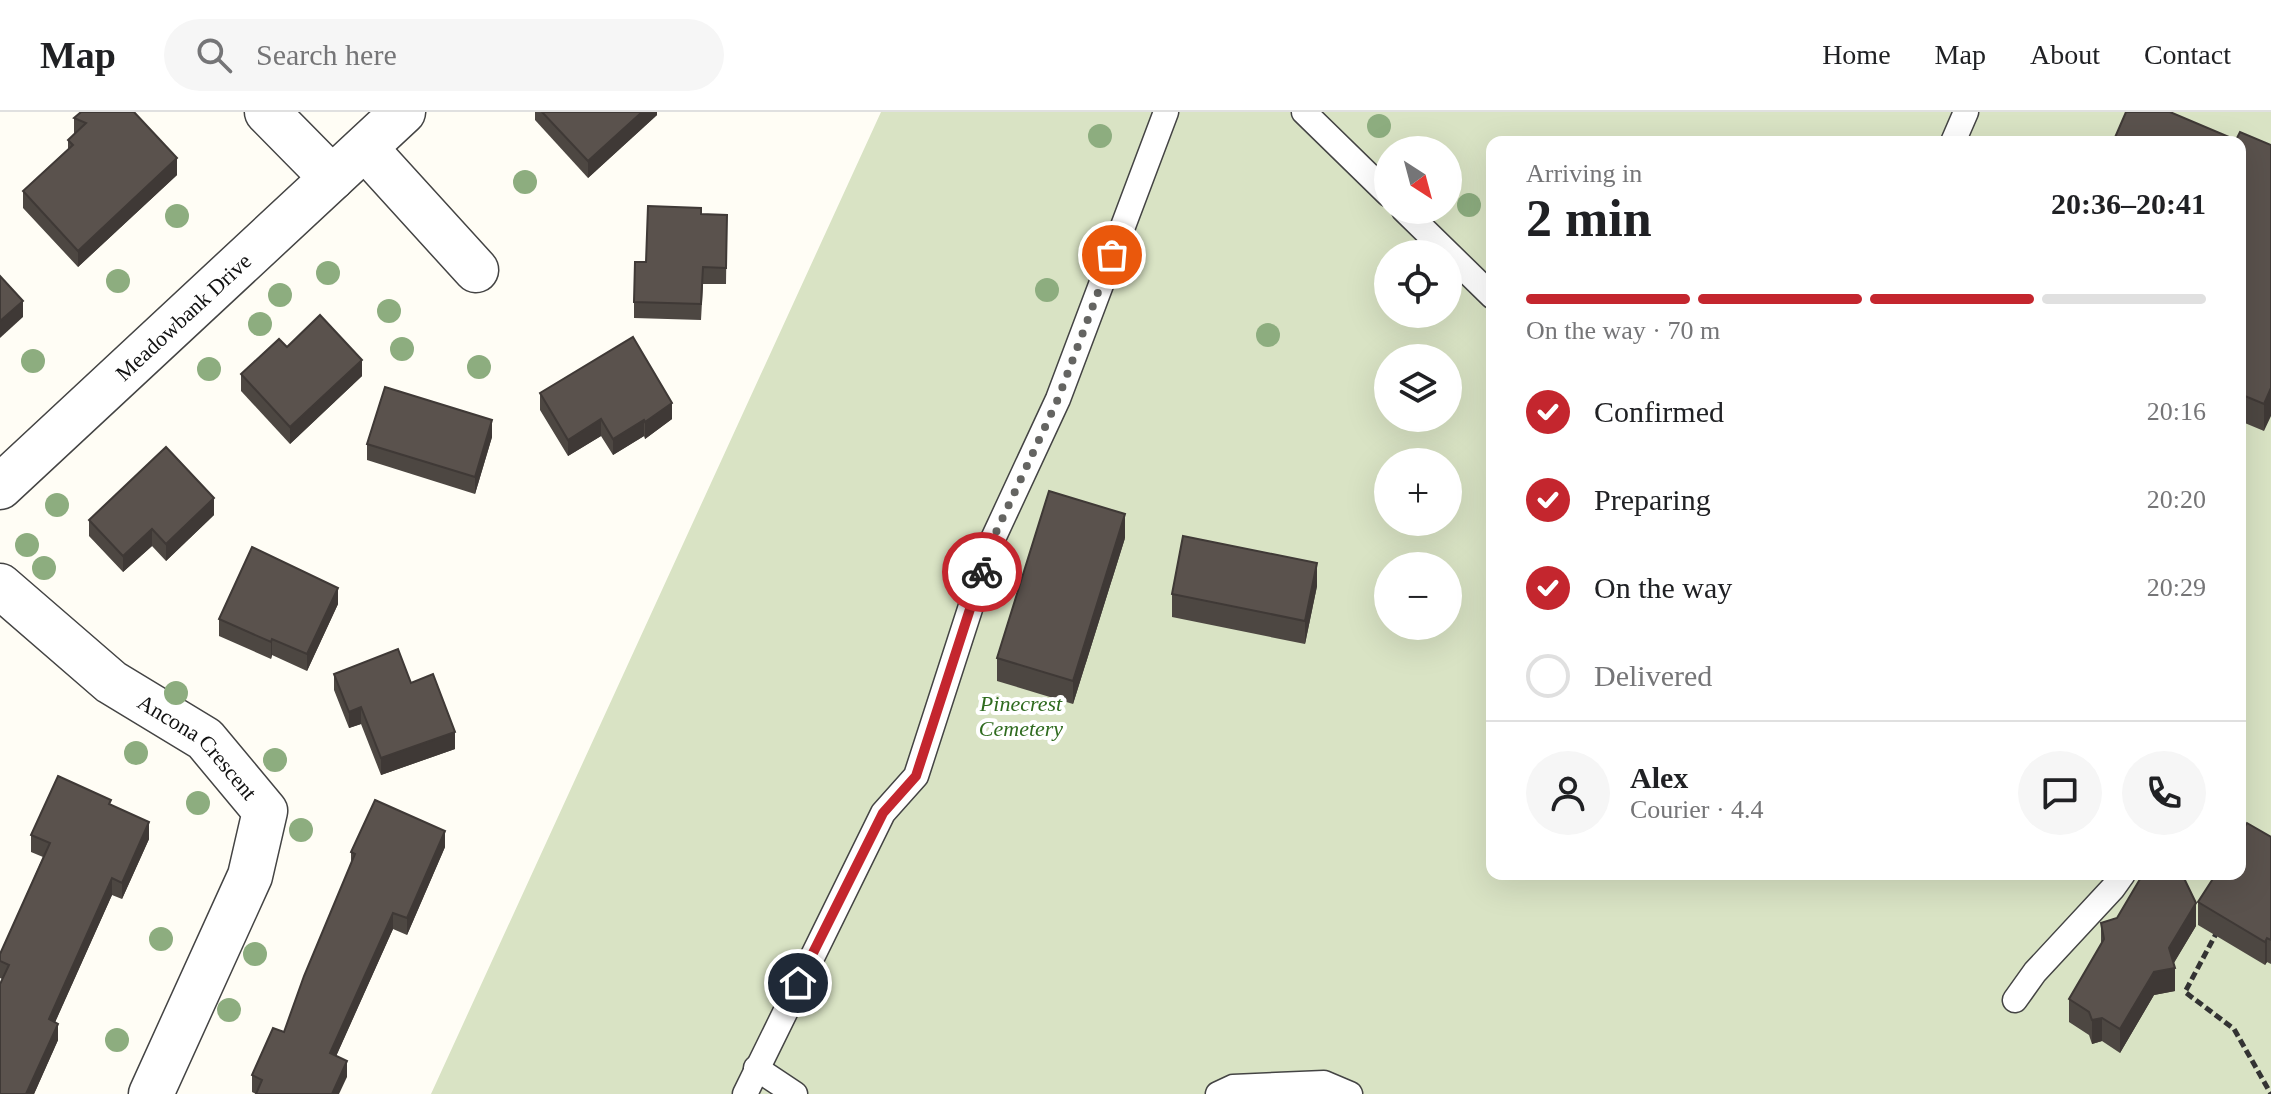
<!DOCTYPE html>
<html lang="en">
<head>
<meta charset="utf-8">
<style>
  body { margin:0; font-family:Georgia,serif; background:#f6f6f6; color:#202124; height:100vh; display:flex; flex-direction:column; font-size:30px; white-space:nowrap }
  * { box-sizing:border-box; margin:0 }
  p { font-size:26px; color:#757577 }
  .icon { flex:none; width:44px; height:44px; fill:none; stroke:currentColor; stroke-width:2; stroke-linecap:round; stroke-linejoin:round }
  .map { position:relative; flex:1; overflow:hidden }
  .panel { position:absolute; left:1486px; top:24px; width:760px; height:744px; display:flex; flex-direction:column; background:#fff; border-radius:16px; box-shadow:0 8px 32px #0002 }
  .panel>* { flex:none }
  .needle { width:52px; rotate:144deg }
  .fabs { position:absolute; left:1374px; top:24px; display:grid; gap:16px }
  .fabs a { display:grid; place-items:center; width:88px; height:88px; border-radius:50%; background:#fff; box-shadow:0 8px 32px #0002; font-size:40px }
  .pin { position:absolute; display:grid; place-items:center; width:68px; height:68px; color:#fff; margin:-34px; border:4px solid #fff; border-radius:50%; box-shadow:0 2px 8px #0007 }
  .courier { position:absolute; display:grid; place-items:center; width:80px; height:80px; margin:-40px; border:6px solid #c4262e; border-radius:50%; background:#fff; color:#222; box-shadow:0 2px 10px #0007 }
  .overview em { font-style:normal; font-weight:800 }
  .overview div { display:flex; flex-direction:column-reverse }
  .overview { display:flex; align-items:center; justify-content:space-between; height:136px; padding:0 40px }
  h1 { font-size:52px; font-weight:800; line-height:60px }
  .bar { display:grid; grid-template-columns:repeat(4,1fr); gap:12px 8px; align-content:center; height:96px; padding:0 40px }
  .bar i { height:10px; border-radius:6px; background:#e0e0e0 }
  .bar .selected { background:#c4262e }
  .bar p { grid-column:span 4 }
  .line { display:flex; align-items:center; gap:20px; padding:0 40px; border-top:2px solid #e0e0e0 }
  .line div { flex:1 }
  .round { display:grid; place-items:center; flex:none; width:84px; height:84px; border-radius:42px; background:#f6f6f6 }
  ol { padding:0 40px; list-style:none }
  li { display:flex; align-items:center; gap:24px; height:88px }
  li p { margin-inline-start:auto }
  li .icon { padding:8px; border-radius:50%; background:#c4262e; color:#fff; stroke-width:4 }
  li:last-child { color:#757577 }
  li i { width:44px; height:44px; border:4px solid #e0e0e0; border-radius:50% }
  header { display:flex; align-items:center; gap:48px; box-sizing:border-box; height:112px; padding:0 40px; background:#fff; border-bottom:2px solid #e0e0e0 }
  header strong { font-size:38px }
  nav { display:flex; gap:44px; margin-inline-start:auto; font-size:28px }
  .search { width:560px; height:72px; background:#f6f6f6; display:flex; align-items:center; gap:20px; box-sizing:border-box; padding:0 28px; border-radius:44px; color:#757577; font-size:30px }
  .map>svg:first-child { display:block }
  .cemetery { fill:#d9e3c4; fill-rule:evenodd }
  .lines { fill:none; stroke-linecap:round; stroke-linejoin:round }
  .service-casing { stroke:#444; stroke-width:27 }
  .minor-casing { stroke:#444; stroke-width:47 }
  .tertiary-casing { stroke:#444; stroke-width:47 }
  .path { stroke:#333; stroke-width:5; stroke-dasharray:8 4; stroke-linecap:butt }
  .service { stroke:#fff; stroke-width:24 }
  .minor { stroke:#fff; stroke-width:44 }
  .tertiary { stroke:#fff; stroke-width:44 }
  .tree { fill:#8dad7f }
  .wall { fill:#4d4742 }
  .shaded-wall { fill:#3f3936 }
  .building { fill:#5a524d; stroke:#3f3936; stroke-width:2 }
  .done { stroke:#646461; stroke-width:8; stroke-dasharray:0 14.4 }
  .route { stroke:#c4262e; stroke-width:10 }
  .labels { text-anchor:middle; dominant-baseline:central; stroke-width:8; stroke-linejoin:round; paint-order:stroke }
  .street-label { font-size:22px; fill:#111; stroke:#fff }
  .park-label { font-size:22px; font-style:italic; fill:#2f6b1f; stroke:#fff }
</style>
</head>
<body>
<header>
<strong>Map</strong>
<div class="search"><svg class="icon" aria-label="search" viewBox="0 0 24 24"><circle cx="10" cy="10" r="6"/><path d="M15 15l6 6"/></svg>Search here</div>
<nav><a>Home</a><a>Map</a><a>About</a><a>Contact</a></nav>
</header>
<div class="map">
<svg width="2271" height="982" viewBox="0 0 2271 982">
  <rect width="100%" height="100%" fill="#fffdf5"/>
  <path class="cemetery" d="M 881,0 L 2271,0 L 2271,982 L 431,982 ZM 1492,30 L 2240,30 L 2240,762 L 1492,762 ZM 1388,38 L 1448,38 L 1448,98 L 1388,98 ZM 1388,142 L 1448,142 L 1448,202 L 1388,202 ZM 1388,246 L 1448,246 L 1448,306 L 1388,306 ZM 1388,350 L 1448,350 L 1448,410 L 1388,410 ZM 1388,454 L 1448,454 L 1448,514 L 1388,514 Z"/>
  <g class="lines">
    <defs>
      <g id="service">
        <polyline points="1304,0 1388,82"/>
        <polyline points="1953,30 1966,0"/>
        <polyline points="1404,98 1492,184"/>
        <polyline points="2015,888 2035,860 2113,776 2123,762"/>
        <polyline points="756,956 795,982"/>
        <polyline points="745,982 883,701 916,664 992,429 1058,287 1166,0"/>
        <polyline points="1218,982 1233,975 1324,971 1350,982"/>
      </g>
      <g id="minor">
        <polyline points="267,0 332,66"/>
        <polyline points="365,36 476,158"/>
        <path id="s1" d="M 0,474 L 111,570 L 205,627 L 265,699 L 250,764 L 151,982"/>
      </g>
      <g id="tertiary">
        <path id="s2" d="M 0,375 L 403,0"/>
      </g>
    </defs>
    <use href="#service" class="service-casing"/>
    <use href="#minor" class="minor-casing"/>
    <use href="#tertiary" class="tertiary-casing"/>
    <polyline class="path" points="2218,818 2185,880 2234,917 2271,982"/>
    <use href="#service" class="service"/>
    <use href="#minor" class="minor"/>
    <use href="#tertiary" class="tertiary"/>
  </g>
  <g class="tree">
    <circle cx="1379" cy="14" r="12"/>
    <circle cx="1100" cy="24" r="12"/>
    <circle cx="525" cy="70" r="12"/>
    <circle cx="1469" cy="93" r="12"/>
    <circle cx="177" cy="104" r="12"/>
    <circle cx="328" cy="161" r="12"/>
    <circle cx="118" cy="169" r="12"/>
    <circle cx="1047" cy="178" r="12"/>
    <circle cx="280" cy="183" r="12"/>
    <circle cx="389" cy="199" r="12"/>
    <circle cx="260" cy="212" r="12"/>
    <circle cx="1268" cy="223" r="12"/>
    <circle cx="402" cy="237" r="12"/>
    <circle cx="33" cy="249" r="12"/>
    <circle cx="479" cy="255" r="12"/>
    <circle cx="209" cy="257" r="12"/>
    <circle cx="57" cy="393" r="12"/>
    <circle cx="27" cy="433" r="12"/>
    <circle cx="44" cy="456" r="12"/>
    <circle cx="176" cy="581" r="12"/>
    <circle cx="136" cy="641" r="12"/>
    <circle cx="275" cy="648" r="12"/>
    <circle cx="198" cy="691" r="12"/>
    <circle cx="301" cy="718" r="12"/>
    <circle cx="161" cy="827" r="12"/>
    <circle cx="255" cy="842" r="12"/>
    <circle cx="229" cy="898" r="12"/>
    <circle cx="117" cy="928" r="12"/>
  </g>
  <g class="wall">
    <polygon points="81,0 177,63 78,155 23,96 23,79 68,37 68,28 74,22 74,6"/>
    <polygon points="535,0 657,0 657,3 588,66 535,8"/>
    <polygon points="2236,28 2271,33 2264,319 2240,309 2240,30"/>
    <polygon points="701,102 727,103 726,172 703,172 701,208 634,206 634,190 646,150"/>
    <polygon points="287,235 362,264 290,332 241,279 241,262"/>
    <polygon points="540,281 672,307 645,327 644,324 613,343 601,324 568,344 540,298"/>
    <polygon points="492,325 475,382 367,348 367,332"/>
    <polygon points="214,403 166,449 152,434 123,460 89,424 89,408"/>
    <polygon points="1125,426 1073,592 997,569 997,546"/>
    <polygon points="1317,474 1305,532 1172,505 1172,482"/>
    <polygon points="338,492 307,559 272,543 271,547 219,524 219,507"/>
    <polygon points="334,562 411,571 455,637 381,663 361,612 349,616 334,578"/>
    <polygon points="111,693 149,727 122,787 112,783 55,910 58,928 34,982 0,982 2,867 0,866 0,842 43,745 31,740 31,723"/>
    <polygon points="2271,725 2271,852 2267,850 2265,853 2198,813 2198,790"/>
    <polygon points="445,735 407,823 393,817 336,944 347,965 256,982 252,980 252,963 284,920 351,751 351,740"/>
    <polygon points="2117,806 2196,814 2174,851 2175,879 2154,883 2120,941 2102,929 2092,932 2089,923 2069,910 2069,887 2101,832 2101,811"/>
  </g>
  <g class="shaded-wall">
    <polygon points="642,0 657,0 657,3 588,66 588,49"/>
    <polygon points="177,46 177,63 78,155 78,139"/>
    <polygon points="23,189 23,205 0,226 0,209"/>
    <polygon points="362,248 362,264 290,332 290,315"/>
    <polygon points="2271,276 2271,304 2264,319 2264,292"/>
    <polygon points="672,291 672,307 645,327 645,310"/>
    <polygon points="601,307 601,324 568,344 568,328"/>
    <polygon points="492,308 492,325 475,382 475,365"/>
    <polygon points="644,308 644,324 613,343 613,327"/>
    <polygon points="214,386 214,403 166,449 166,432"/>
    <polygon points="1125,402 1125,426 1073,592 1073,569"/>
    <polygon points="152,417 152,434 123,460 123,444"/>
    <polygon points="1317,451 1317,474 1305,532 1305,509"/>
    <polygon points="338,476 338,492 307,559 307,542"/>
    <polygon points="272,527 272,543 271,547 271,530"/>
    <polygon points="361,595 361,612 349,616 349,600"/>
    <polygon points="455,620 455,637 381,663 381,646"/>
    <polygon points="149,710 149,727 122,787 122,771"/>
    <polygon points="445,719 445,735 407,823 407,806"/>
    <polygon points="112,766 112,783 49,924 49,907"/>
    <polygon points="2196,791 2196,814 2170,857 2175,856 2175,879 2154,883 2120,941 2120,917"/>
    <polygon points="393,801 393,817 330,958 330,941"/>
    <polygon points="2267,826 2267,850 2265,853 2265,830"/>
    <polygon points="2102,906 2102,929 2092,932 2092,908"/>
    <polygon points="58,912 58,928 34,982 26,982"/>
    <polygon points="347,949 347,965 339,982 332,982"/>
  </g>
  <g class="building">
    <polygon points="81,0 134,0 177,46 78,139 23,79 73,33 68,28 86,11 74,6"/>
    <polygon points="542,0 642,0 588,49"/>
    <polygon points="2126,0 2170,0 2236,28 2240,20 2271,33 2271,276 2264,292 2240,282 2240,30 2113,30"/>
    <polygon points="648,94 701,96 701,102 727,103 726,156 703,155 701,192 634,190 635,150 646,150"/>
    <polygon points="0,164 23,189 0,209"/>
    <polygon points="320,203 362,248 290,315 241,262 279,227 287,235"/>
    <polygon points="633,225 672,291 645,310 644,308 613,327 601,307 568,328 540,281"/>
    <polygon points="385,275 492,308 475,365 367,332"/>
    <polygon points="166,335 214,386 166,432 152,417 123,444 89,408"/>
    <polygon points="1049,379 1125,402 1073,569 997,546"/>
    <polygon points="1183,424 1317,451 1305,509 1172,482"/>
    <polygon points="252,435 338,476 307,542 272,527 271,530 219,507"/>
    <polygon points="398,537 411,571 433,562 455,620 381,646 361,595 349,600 334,562"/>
    <polygon points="58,664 111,688 109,692 149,710 122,771 112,766 49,907 58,912 26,982 0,982 0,872 9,853 0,849 0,842 50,731 31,723"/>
    <polygon points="375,688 445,719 407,806 393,801 330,941 347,949 332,982 256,982 262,968 252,963 273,916 284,920 304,864 355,742 351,740"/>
    <polygon points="2247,711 2271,725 2271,828 2267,826 2265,830 2198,790 2216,762 2240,762 2240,722"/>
    <polygon points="2143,762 2182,762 2196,791 2169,836 2175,856 2154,860 2120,917 2102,906 2092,908 2089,900 2069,887 2104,827 2101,811 2117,806"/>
  </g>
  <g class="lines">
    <polyline class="done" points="982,460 992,429 1058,287 1112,143"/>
    <polyline class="route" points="798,871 883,701 916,664 982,460"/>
  </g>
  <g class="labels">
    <g class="street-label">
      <text stroke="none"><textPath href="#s2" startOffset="250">Meadowbank Drive</textPath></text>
      <text stroke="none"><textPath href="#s1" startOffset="256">Ancona Crescent</textPath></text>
    </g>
    <g class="park-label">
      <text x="1021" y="591">Pinecrest<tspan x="1021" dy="25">Cemetery</tspan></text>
    </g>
  </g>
</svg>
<div class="fabs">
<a><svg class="needle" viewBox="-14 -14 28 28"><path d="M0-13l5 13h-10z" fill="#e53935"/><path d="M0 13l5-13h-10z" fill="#757577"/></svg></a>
<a><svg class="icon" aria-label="locate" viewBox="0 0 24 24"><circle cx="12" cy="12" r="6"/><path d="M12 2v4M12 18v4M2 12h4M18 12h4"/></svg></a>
<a><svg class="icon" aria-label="layers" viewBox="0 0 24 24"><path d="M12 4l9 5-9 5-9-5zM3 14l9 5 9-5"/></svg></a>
<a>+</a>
<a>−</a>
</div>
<div class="pin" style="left:1112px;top:143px;background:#ea580c"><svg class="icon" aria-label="bag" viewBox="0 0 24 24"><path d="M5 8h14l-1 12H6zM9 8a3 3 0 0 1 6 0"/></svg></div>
<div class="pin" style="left:798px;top:871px;background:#1f2937"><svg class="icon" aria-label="home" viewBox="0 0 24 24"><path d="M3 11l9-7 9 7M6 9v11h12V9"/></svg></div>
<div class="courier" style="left:982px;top:460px"><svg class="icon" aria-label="bike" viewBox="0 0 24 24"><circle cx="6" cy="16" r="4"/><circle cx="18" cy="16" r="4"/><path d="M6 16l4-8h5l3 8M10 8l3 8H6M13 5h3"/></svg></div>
<section class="panel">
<div class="overview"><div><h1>2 min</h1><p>Arriving in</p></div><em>20:36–20:41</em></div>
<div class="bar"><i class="selected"></i><i class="selected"></i><i class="selected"></i><i></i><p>On the way · 70 m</p></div>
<ol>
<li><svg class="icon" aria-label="check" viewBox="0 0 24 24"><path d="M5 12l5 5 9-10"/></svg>Confirmed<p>20:16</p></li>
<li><svg class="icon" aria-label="check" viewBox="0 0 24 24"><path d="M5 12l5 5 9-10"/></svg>Preparing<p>20:20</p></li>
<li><svg class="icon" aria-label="check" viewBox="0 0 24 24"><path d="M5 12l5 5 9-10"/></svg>On the way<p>20:29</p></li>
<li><i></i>Delivered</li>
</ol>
<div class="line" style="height:144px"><a class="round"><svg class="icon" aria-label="person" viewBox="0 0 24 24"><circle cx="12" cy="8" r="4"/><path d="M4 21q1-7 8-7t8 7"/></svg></a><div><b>Alex</b><p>Courier · 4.4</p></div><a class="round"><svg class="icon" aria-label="chat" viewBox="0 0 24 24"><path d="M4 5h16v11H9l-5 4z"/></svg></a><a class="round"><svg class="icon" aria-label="phone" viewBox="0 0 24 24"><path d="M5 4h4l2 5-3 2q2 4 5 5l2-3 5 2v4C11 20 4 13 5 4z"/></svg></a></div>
</section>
</div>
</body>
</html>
